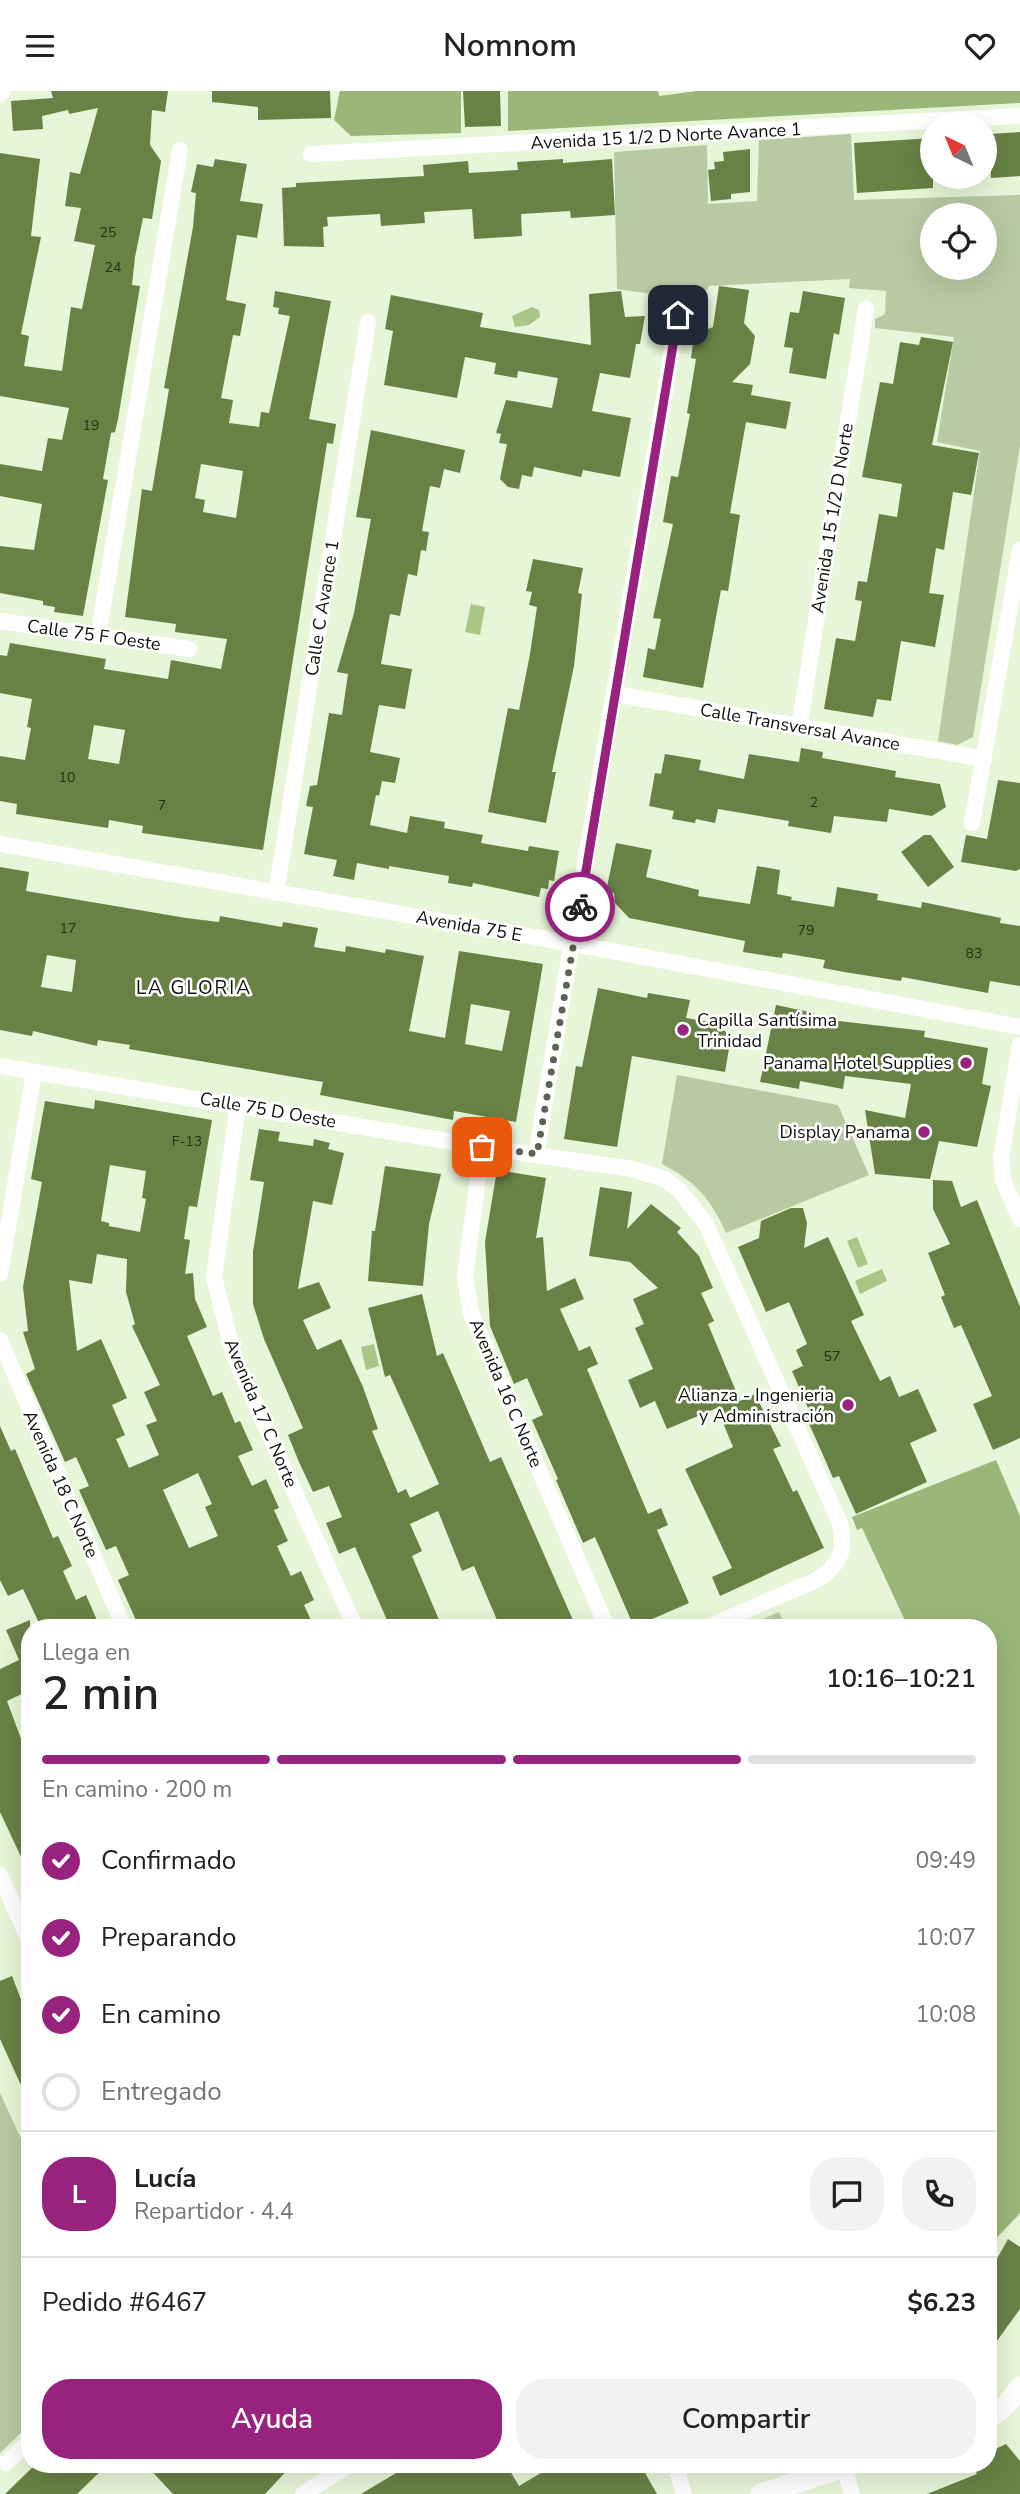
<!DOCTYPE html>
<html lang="es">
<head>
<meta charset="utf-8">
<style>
  body { margin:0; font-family:"Nunito Sans",sans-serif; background:#f2f2f2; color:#222; height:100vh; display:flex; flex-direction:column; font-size:26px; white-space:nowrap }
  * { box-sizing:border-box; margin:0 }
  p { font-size:23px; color:#767676 }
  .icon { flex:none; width:38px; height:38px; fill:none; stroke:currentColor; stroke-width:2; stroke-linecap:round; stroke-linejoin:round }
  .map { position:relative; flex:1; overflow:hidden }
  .panel { position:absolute; left:21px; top:1528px; width:976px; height:854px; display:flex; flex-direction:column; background:#fff; border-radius:28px; box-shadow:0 7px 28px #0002 }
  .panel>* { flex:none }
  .needle { width:46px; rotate:317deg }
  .controls { position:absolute; left:920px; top:21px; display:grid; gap:14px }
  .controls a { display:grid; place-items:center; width:77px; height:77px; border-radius:50%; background:#fff; box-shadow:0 7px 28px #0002; font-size:35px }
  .pin { position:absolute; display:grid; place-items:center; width:60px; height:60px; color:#fff; margin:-30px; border-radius:14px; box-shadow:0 4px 10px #0006 }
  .courier { position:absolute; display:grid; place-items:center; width:70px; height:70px; margin:-35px; border:5px solid #97237f; border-radius:50%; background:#fff; color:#222; box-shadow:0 2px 9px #0007 }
  .summary em { font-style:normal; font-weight:600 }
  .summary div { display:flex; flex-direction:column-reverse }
  .summary { display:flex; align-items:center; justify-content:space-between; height:119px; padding:0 21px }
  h1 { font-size:46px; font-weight:600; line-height:52px }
  .bar { display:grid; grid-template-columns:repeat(4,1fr); gap:10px 7px; align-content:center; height:84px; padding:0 21px }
  .bar i { height:9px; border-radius:5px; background:#e0e0e0 }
  .bar .selected { background:#97237f }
  .bar p { grid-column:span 4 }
  .line { display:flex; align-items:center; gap:18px; padding:0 21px; border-top:2px solid #e0e0e0 }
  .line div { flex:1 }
  .round { display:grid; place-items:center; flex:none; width:74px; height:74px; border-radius:28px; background:#f2f2f2 }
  ol { padding:0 21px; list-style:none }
  li { display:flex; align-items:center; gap:21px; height:77px }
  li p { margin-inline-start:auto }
  li .icon { padding:7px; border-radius:50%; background:#97237f; color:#fff; stroke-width:4 }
  li:last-child { color:#767676 }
  li i { width:38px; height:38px; border:4px solid #e0e0e0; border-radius:50% }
  .action { display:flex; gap:14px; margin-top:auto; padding:14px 21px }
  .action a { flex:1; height:80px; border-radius:28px; background:#97237f; color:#fff; font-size:28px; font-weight:600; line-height:80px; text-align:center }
  .action a+a { background:#f2f2f2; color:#222 }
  header { display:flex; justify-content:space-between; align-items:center; height:91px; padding:0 21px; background:#fff; font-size:32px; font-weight:600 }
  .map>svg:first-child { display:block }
  .green { fill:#b8caa4; fill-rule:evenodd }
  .forest { fill:#9ab678 }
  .water { fill:#aac687 }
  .building { fill:#688245; fill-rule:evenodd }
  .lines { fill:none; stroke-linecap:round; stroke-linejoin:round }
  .minor { stroke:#fff; stroke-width:16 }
  .tertiary { stroke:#fff; stroke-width:21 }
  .done { stroke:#5b6352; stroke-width:7; stroke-dasharray:0 12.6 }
  .route { stroke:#97237f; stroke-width:9 }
  .poi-dot { fill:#97237f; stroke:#fff; stroke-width:2.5 }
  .labels { text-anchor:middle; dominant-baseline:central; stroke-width:5; stroke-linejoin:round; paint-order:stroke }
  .number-label { font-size:14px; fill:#253019 }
  .street-label { font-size:18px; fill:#0f140a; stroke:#fff }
  .poi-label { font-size:18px; fill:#0f140a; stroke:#fff; text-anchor:end }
  .neighbourhood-label { font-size:19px; letter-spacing:2px; fill:#0f140a; stroke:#fff }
</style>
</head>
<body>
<header><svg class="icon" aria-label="menu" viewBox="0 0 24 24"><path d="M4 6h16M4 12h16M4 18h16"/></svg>Nomnom<svg class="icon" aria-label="heart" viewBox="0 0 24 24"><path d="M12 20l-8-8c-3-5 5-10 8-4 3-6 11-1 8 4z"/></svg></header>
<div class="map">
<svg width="1020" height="2403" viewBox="0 0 1020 2403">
  <rect width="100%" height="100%" fill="#e7f5d8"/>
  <g class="green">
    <path d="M 851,43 L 854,109 L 1020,104 L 1020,355 L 973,646 L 957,654 L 938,650 L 980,360 L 937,351 L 954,246 L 875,237 L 875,228 L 885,223 L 886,200 L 849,197 L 850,188 L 709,195 L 701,210 L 617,198 L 614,61 L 707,54 L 708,113 L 757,110 L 759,49 ZM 933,124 L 985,124 L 985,177 L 933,177 Z"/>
    <path d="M 677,984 L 838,1014 L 869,1084 L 726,1142 C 711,1108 695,1090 662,1073 Z"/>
    <polygon points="779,1521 786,1536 745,1536"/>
    <polygon points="0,2002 30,2067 30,2333 0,2362"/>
  </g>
  <g class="forest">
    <polygon points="340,0 461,0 461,42 351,45 334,29"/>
    <polygon points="508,0 658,0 659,5 697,0 1020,0 1020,12 508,40"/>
    <polygon points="996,1369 1020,1425 1020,2122 989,2155 989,1536 908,1536 862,1437 857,1439 852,1426"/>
  </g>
  <g class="water">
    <polygon points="532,216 539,219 540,226 529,234 515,236 512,225"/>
    <polygon points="471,513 485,516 480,544 465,541"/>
    <polygon points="857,1146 868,1173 858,1177 847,1150"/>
    <polygon points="882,1178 887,1190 860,1203 855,1190"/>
    <polygon points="374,1253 379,1275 366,1279 361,1256"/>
  </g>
  <g class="building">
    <polygon points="51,0 168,0 165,21 152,19 150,54 161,70 152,128 143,127 135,166 132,194 140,195 118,328 115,341 111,342 103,388 108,389 83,525 54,521 55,516 43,514 43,510 0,502 0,455 34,459 42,413 0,405 0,373 42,380 48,347 62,349 69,317 0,305 0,62 40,68 31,145 41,146 21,243 29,245 24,275 62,280 71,216 82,218 95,154 74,150 81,117 65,115 70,81 80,83 98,17 69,23 68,19 42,25 43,38 13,40 11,10 53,7"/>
    <polygon points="212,0 330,0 331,27 258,29 258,16 212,11"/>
    <polygon points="463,0 500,0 501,35 465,36"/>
    <polygon points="1020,41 1020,85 991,87 989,43"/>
    <polygon points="933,47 933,97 857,102 854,52"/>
    <polygon points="750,58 750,101 731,103 731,108 711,110 708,79 715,78 714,71 724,70 723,61"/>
    <path d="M 215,68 L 247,73 L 240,110 L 263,113 L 257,147 L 237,144 L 226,209 L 246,213 L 240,245 L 233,244 L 221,307 L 233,309 L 229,332 L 259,336 L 261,321 L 269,322 L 290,225 L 278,223 L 279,217 L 273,216 L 275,200 L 331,210 L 309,328 L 336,333 L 333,353 L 327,352 L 263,759 L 142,742 L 143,735 L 109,729 L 108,737 L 16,723 L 17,713 L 0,710 L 0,665 L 25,669 L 31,637 L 27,636 L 32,608 L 0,602 L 0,564 L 7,565 L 10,552 L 106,568 L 104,578 L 168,588 L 171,569 L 221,578 L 227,548 L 175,541 L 176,533 L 125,526 L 142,398 L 152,400 L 169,298 L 164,297 L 193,136 L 196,102 L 191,101 L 197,73 L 213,76 ZM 201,373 L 243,380 L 236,427 L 203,421 L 205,409 L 195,407 ZM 94,634 L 125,639 L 119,673 L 88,668 Z"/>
    <polygon points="563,68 563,72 612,68 615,124 571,127 570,120 521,123 522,145 474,148 472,118 424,121 425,132 381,135 380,123 327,126 328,135 323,136 324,156 284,155 282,97 296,96 296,92 424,85 423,74 468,70 469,82 518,79 517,71"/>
    <polygon points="719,195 749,199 744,232 755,245 750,273 732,291 753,294 751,304 791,311 786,338 746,331 730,422 740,424 728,500 721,499 703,597 643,586 648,557 655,559 661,528 653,527 673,433 663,431 671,385 678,386 690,323 687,322 696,268 691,267 694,245 706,246 708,238 713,236"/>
    <polygon points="621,200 625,226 645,225 640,253 636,253 630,287 600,282 592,320 631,327 620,386 583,379 581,386 534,376 532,386 522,384 519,398 508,396 500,388 507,353 499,352 501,343 496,342 506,309 552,317 558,287 518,280 517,287 494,283 496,272 465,266 457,307 384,294 393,240 385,238 391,204 483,222 480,236 591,254 589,203"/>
    <polygon points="803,200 845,207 839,244 834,242 826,288 789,282 793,257 784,256 790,221 799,222"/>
    <polygon points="921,246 953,251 932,354 979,362 971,404 953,401 944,459 936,457 929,502 944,504 935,556 901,550 891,610 877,608 873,626 824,618 836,547 855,550 862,510 855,509 858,490 867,491 879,423 897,426 902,393 862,386 880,291 893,293 900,251 919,254"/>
    <polygon points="371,339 465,359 460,382 444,378 440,397 430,395 422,440 429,441 426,460 421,459 417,485 408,483 400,525 390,523 381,573 412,578 405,618 379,614 370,661 400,667 395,692 382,690 379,705 376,704 370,734 407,742 410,725 445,731 444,737 483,744 481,752 528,760 529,755 559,760 554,790 549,789 548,798 541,797 539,806 473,792 472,796 448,792 449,785 389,775 389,778 357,772 354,789 333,785 337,769 304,763 313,716 306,715 310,695 317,694 329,622 342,624 348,583 337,581 354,522 371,428 356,426"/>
    <polygon points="533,468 583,477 578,502 582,503 574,575 552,681 556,681 546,732 488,721 508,617 519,619 530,563 537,516 529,514 532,501 526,500"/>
    <polygon points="801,657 823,661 822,667 896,680 895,686 940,693 946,716 932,725 889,718 887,731 834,725 831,742 788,735 789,730 718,718 715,732 696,728 695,732 672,728 674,720 649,715 655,682 661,683 665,663 701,669 699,679 744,688 749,663 799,671"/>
    <polygon points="998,689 1020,692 1020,778 1016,780 961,771 966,744 987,748"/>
    <polygon points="924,744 931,744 954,776 928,796 901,761"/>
    <polygon points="616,752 652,759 646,786 699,799 698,805 750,813 757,775 780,779 777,803 792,806 791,809 834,816 837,796 878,803 877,809 921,817 922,811 1001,827 1000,832 1020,835 1020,895 990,890 988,902 902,886 901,890 844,881 823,877 825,869 783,862 782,867 743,861 745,850 629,827 615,812 614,802 606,801"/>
    <path d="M 0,776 L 29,781 L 26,800 L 186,827 L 219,831 L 220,825 L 282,836 L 283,831 L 318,837 L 314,856 L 345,861 L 346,855 L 385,862 L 386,858 L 424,865 L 409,940 L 445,947 L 459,860 L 543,873 L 516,1031 L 454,1020 L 453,1029 L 320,1004 L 323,991 L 129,958 L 130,954 L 98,949 L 97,955 L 33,940 L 32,945 L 0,939 ZM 47,864 L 76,869 L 72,901 L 41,896 ZM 471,913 L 510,920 L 502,960 L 465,953 Z"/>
    <polygon points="598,897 647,907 648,902 690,909 686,927 716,932 731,946 725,981 632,965 617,1056 564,1048 576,975 582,976"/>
    <polygon points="776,914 814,922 813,927 925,940 924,946 988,957 982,993 991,995 977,1056 939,1050 930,1088 875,1083 865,1019 905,1027 911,993 845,985 843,998 800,990 799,998 760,991"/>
    <path d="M 95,1009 L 212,1029 L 197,1116 L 189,1115 L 184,1148 L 190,1149 L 185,1183 L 193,1182 L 195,1208 L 207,1236 L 187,1245 L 213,1305 L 222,1301 L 235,1332 L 240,1330 L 253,1359 L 238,1365 L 252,1395 L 266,1388 L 279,1417 L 274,1419 L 288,1450 L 277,1455 L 291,1485 L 301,1480 L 314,1509 L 304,1514 L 314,1536 L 139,1536 L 118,1489 L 129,1484 L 116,1455 L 106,1459 L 79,1399 L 89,1395 L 76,1366 L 65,1371 L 26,1283 L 35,1278 L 23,1241 L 28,1240 L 23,1196 L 42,1091 L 31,1088 L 45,1010 L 94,1018 ZM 110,1074 L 146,1080 L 142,1107 L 146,1108 L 140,1141 L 109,1135 L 109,1132 L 101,1130 ZM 97,1163 L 127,1168 L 126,1201 L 135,1233 L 132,1235 L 160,1294 L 144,1301 L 157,1330 L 146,1334 L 159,1364 L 129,1377 L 116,1348 L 125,1344 L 112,1314 L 127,1307 L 101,1248 L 77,1260 L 69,1189 L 92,1193 ZM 198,1382 L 212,1413 L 205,1416 L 218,1445 L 189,1457 L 163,1399 Z"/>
    <polygon points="259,1038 280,1041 278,1050 313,1055 314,1048 330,1052 328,1058 344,1062 332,1114 313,1110 298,1198 319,1191 331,1217 303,1229 317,1259 341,1248 363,1296 378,1338 372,1340 398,1402 406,1398 410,1407 439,1393 390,1284 385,1286 368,1217 422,1203 437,1265 443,1262 490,1371 501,1366 576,1536 500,1536 474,1475 462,1480 438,1420 410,1433 422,1460 412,1465 442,1536 390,1536 355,1456 339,1463 326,1432 342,1426 329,1395 313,1401 299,1371 288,1344 303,1337 264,1248 253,1213 253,1161 264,1091 250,1089"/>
    <polygon points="385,1075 441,1083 429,1133 423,1195 368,1190 372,1140 375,1140"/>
    <polygon points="497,1079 546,1087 536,1147 543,1146 547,1200 575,1187 584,1208 560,1218 579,1260 590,1255 598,1273 587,1278 648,1423 661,1417 668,1434 657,1439 689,1512 634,1536 595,1446 583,1452 556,1389 558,1388 532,1329 543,1324 527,1287 514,1293 490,1235 485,1151"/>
    <polygon points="933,1089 952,1090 961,1116 977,1109 1020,1216 1020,1347 993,1359 973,1313 992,1305 961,1234 954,1237 941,1206 945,1204 928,1162 950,1153 933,1118"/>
    <polygon points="600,1096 632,1101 627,1138 651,1113 681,1137 677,1141 699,1165 713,1197 701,1202 714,1230 708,1233 740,1310 755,1303 781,1355 773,1358 793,1401 797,1399 824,1457 720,1505 712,1486 732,1477 685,1378 733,1356 717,1317 667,1338 655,1310 640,1317 628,1289 653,1278 635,1237 644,1233 633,1208 658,1197 630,1171 589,1165"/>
    <polygon points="791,1117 803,1117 807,1132 804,1157 828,1146 864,1224 851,1230 880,1290 890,1285 899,1306 918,1298 937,1340 910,1352 927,1391 856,1423 839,1385 833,1387 823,1364 806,1326 811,1324 792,1280 803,1275 796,1259 807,1253 789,1211 766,1221 738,1156 759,1147 761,1130"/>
    <polygon points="0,1335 11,1360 15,1358 53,1447 58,1445 72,1475 63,1480 76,1509 86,1504 100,1536 41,1536 23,1498 8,1505 0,1489"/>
    <polygon points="30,1529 30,1599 7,1610 30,1672 30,1785 0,1721 0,1578 19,1569 6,1539"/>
    <polygon points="12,1885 30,1932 30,2014 0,1948 0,1890"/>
    <polygon points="1008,2148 1020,2156 1020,2218 989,2261 989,2182"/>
    <polygon points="1006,2353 1020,2370 1020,2403 927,2403 977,2383 972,2373 989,2373 989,2361"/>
    <polygon points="36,2373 108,2373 77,2403 5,2403"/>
    <polygon points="145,2373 293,2373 265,2403 173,2403"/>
    <polygon points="411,2373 506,2373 519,2395 556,2373 640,2373 657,2403 361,2403"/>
  </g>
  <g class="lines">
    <g class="minor">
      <polyline points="0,3 3,0"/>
      <polyline points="311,63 1020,25"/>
      <polyline points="0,530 189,558"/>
      <polyline points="98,545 180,59"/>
      <polyline points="616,603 984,668"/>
      <polyline points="799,637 866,218"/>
      <polyline points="972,732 1020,459"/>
      <polyline points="0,753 574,853 1020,936"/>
      <polyline points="276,802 368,231"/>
      <polyline points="1020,954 1001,1067 1003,1089 1020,1128"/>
      <path d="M 0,975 L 482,1056 L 632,1078 L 665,1088 L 679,1099 L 706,1133 L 840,1432 C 846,1460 841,1473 817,1489 L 707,1536"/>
      <polyline points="238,1013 214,1186 234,1265 355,1536"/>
      <polyline points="482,1056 465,1186 471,1222 607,1536"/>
      <polyline points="536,1063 678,224"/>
      <polyline points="0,1183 34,982"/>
      <polyline points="0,1249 124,1536"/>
      <polyline points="0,1784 30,1852"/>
      <polyline points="6,2372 30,2350"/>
      <polyline points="675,2373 684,2403"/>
      <polyline points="844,2376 852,2403"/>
      <polyline points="303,2403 351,2373"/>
    </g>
    <g class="tertiary">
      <polyline points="989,2328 1008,2312 1020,2296"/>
      <polyline points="761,2403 854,2373"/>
    </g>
  </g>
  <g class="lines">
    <polyline class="done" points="482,1056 537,1063 580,816"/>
    <polyline class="route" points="580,816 678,224"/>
  </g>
  <g class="poi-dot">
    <circle cx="683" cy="939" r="7"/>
    <circle cx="966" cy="972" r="7"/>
    <circle cx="924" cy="1041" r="7"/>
    <circle cx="848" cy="1314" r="7"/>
  </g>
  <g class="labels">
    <g class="number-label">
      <text x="108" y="141">25</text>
      <text x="113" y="176">24</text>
      <text x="91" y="334">19</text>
      <text x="67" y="686">10</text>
      <text x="814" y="711">2</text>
      <text x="162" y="714">7</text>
      <text x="68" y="837">17</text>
      <text x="806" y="839">79</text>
      <text x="974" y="862">83</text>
      <text x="187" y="1050">F-13</text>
      <text x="832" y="1265">57</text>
    </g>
    <g class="street-label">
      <text transform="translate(666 45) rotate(-3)">Avenida 15 1/2 D Norte Avance 1</text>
      <text transform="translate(832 427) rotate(-81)">Avenida 15 1/2 D Norte</text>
      <text transform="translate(322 517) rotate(-81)">Calle C Avance 1</text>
      <text transform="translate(94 544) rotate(8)">Calle 75 F Oeste</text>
      <text transform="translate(800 636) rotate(10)">Calle Transversal Avance</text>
      <text transform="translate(469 835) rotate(10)">Avenida 75 E</text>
      <text transform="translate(268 1019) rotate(10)">Calle 75 D Oeste</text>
      <text transform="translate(506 1302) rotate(67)">Avenida 16 C Norte</text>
      <text transform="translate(261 1322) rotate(67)">Avenida 17 C Norte</text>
      <text transform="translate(61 1393) rotate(66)">Avenida 18 C Norte</text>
    </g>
    <g class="poi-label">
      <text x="697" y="929" text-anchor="start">Capilla Santísima<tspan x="697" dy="21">Trinidad</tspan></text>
      <text x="952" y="972">Panama Hotel Supplies</text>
      <text x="910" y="1041">Display Panama</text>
      <text x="834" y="1304">Alianza - Ingenieria<tspan x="834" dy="21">y Administración</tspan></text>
    </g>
    <g class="neighbourhood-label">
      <text x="194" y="897">LA GLORIA</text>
    </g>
  </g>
</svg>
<div class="controls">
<a><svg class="needle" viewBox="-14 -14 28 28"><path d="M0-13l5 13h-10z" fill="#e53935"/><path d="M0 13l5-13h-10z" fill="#767676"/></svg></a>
<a><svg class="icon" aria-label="locate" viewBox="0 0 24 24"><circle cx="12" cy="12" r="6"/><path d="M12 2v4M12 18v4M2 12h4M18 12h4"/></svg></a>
</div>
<div class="pin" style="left:482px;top:1056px;background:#ea580c"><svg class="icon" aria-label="bag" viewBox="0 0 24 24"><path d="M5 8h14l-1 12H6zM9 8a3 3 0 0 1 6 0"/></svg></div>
<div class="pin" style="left:678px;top:224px;background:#1f2937"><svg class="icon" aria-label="home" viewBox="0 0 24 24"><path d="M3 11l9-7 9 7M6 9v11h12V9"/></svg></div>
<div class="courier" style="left:580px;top:816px"><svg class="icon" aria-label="bike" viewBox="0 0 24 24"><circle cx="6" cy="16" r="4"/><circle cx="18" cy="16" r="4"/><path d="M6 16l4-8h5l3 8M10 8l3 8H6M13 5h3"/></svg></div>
<section class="panel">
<div class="summary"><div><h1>2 min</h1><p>Llega en</p></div><em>10:16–10:21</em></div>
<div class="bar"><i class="selected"></i><i class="selected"></i><i class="selected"></i><i></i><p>En camino · 200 m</p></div>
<ol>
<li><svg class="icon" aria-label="check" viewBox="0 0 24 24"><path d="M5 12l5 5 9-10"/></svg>Confirmado<p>09:49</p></li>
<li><svg class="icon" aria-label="check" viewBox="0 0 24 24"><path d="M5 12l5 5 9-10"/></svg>Preparando<p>10:07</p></li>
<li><svg class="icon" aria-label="check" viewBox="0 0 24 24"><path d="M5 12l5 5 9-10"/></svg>En camino<p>10:08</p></li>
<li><i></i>Entregado</li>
</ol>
<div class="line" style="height:126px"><b class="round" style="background:#97237f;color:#fff">L</b><div><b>Lucía</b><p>Repartidor · 4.4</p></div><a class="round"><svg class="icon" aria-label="chat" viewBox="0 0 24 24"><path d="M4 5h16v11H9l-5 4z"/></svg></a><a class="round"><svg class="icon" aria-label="phone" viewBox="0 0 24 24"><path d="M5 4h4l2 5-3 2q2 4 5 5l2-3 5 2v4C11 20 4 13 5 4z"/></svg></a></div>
<div class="line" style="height:91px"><div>Pedido #6467</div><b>$6.23</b></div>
<div class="action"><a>Ayuda</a><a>Compartir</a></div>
</section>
</div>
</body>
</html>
